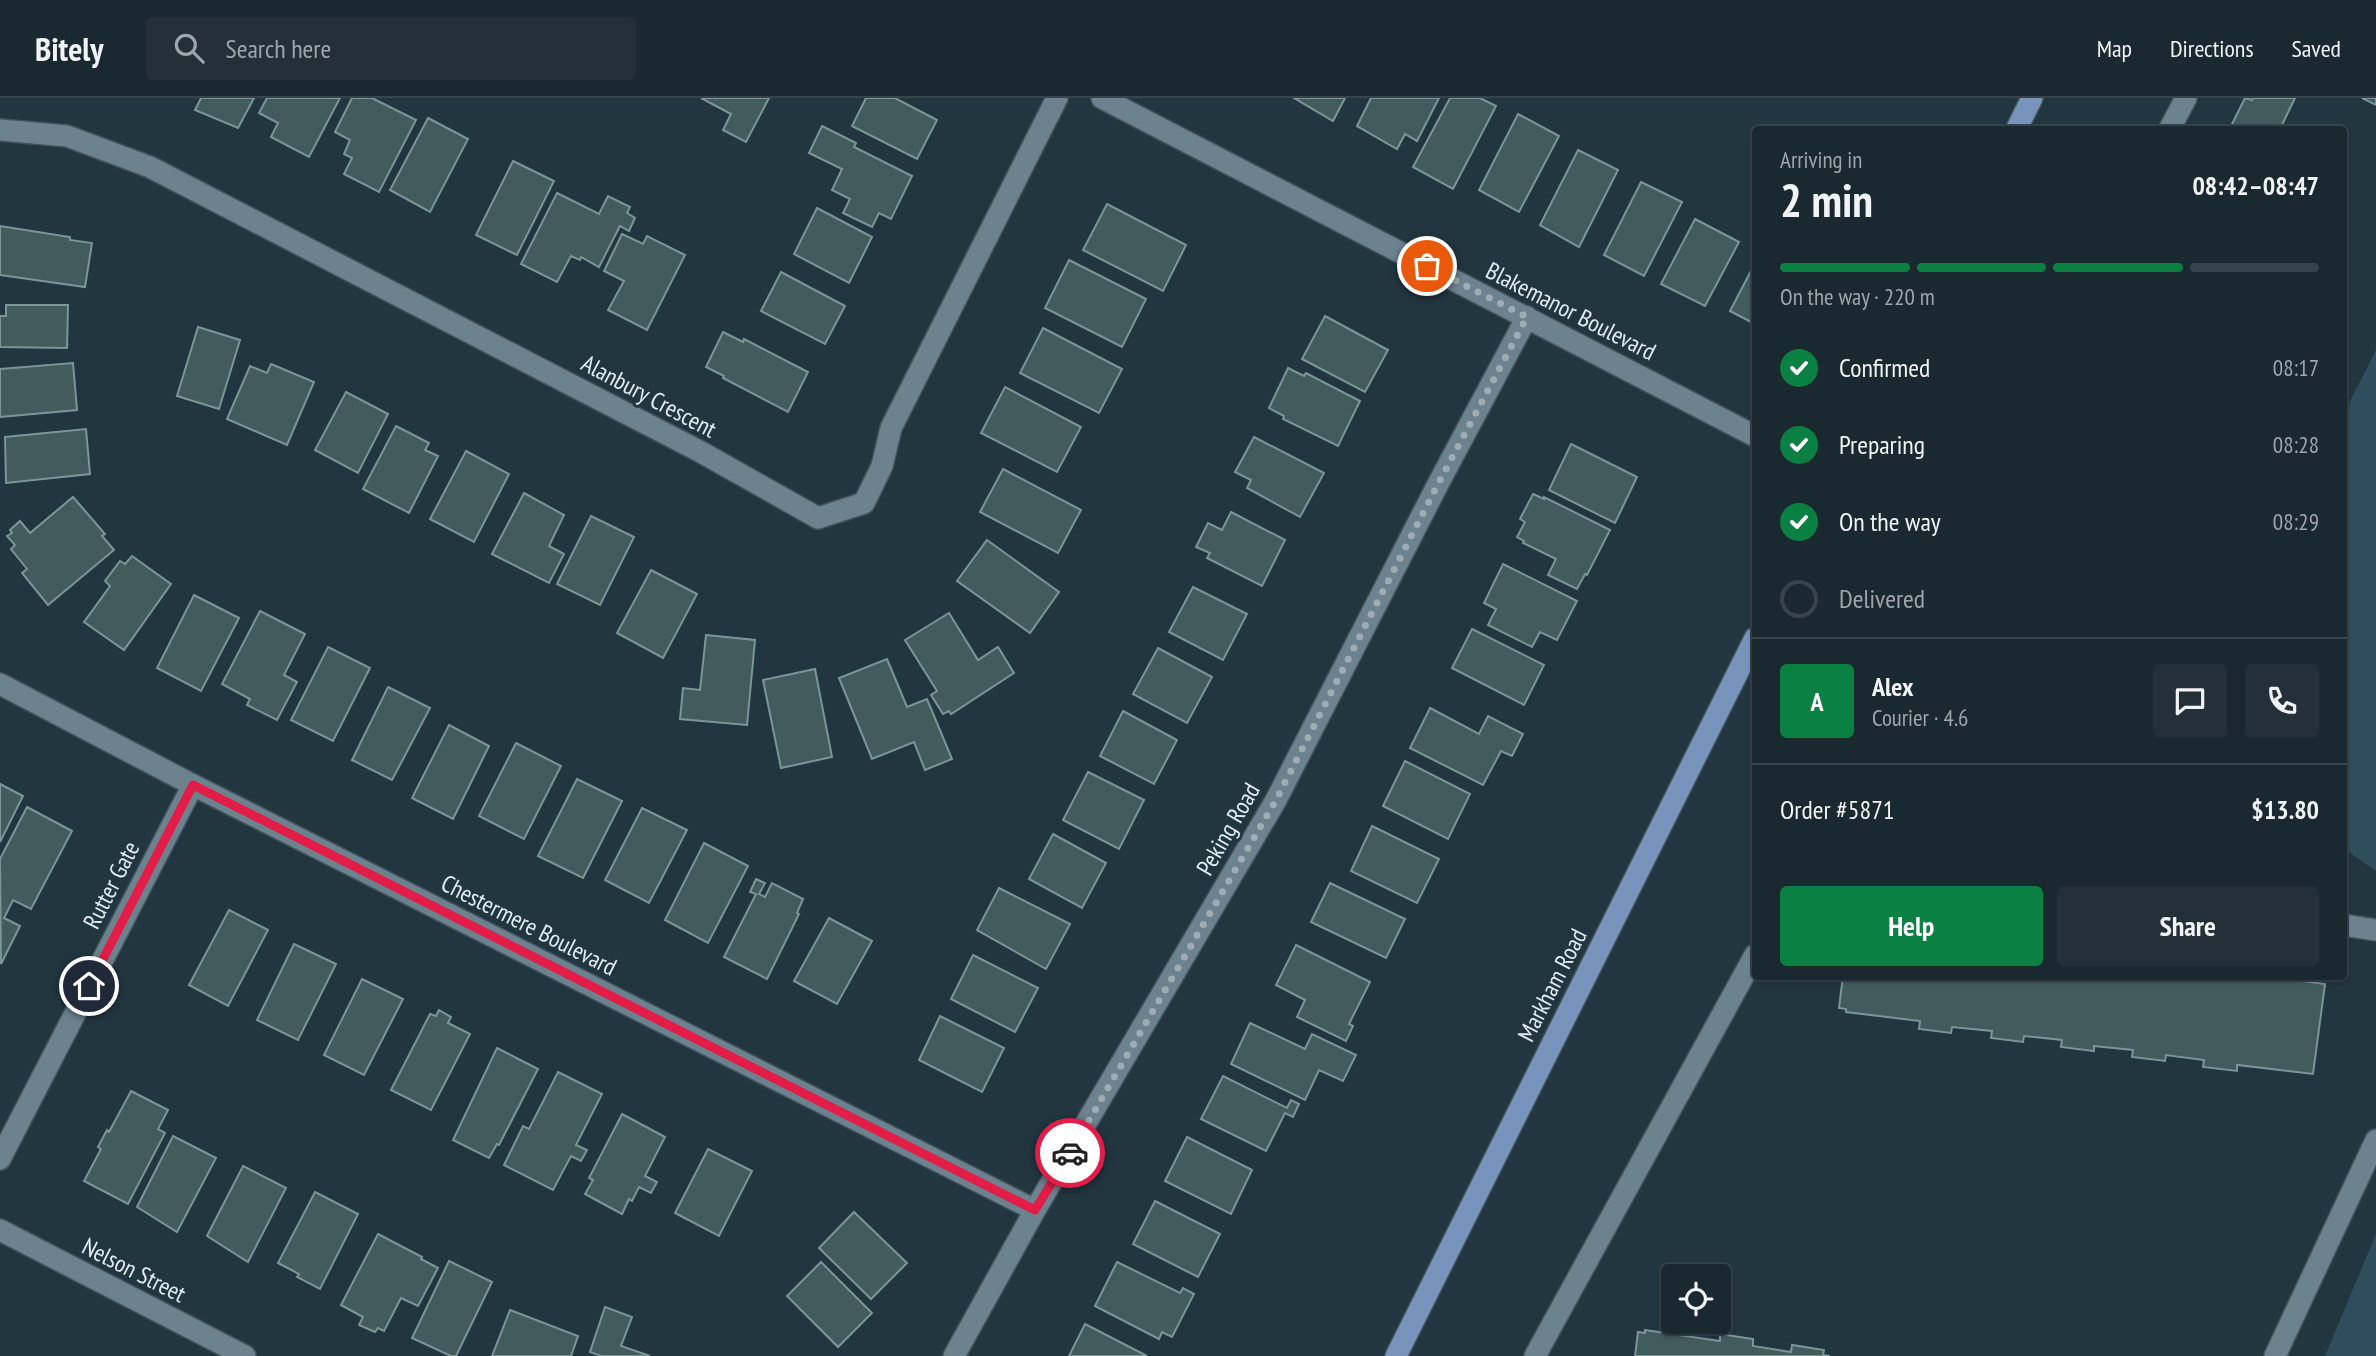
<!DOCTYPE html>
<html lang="en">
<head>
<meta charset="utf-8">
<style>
  body { margin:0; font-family:"PT Sans Narrow",sans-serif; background:#233038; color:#f1f3f6; height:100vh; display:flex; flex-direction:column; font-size:26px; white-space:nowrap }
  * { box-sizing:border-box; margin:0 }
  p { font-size:23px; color:#9fa6ab }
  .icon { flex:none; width:38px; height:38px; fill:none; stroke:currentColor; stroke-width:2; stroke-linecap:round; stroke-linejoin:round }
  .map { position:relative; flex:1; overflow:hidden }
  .drawer { position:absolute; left:1752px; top:28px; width:595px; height:854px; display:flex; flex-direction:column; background:#1a2830; border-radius:7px; box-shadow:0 2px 5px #0004,0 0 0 2px #38444c }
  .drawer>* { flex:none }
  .fabs { position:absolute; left:1661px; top:1166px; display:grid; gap:14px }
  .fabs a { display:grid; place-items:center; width:70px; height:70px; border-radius:7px; background:#1a2830; box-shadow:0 2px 5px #0004,0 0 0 2px #38444c; font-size:35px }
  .pin { position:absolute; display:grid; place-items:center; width:60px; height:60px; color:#fff; margin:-30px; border:4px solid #fff; border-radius:50%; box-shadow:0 2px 7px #0007 }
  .courier { position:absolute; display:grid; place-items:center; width:70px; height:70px; margin:-35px; border:5px solid #e11d48; border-radius:50%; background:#fff; color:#222; box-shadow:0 2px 9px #0007 }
  .head em { font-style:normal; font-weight:600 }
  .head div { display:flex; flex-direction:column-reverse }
  .head { display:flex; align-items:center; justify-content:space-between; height:119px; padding:0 28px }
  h1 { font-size:46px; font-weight:600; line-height:52px }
  .bar { display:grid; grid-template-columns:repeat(4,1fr); gap:10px 7px; align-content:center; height:84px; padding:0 28px }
  .bar i { height:9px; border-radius:5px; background:#38444c }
  .bar .active { background:#0b8043 }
  .bar p { grid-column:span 4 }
  .line { display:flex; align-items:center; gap:18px; padding:0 28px; border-top:2px solid #38444c }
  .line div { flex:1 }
  .round { display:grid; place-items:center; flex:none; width:74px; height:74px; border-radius:7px; background:#233038 }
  ol { padding:0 28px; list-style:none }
  li { display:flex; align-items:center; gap:21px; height:77px }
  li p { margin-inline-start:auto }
  li .icon { padding:7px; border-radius:50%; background:#0b8043; color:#fff; stroke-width:4 }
  li:last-child { color:#9fa6ab }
  li i { width:38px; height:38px; border:4px solid #38444c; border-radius:50% }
  .button { display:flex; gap:14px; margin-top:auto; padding:14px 28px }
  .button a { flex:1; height:80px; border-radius:7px; background:#0b8043; color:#fff; font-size:28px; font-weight:600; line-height:80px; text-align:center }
  .button a+a { background:#233038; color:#f1f3f6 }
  header { display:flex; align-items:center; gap:42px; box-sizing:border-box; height:98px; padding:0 35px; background:#1a2830; border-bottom:2px solid #38444c }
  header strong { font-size:33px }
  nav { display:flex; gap:38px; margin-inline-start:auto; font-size:24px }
  .search { width:490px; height:63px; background:#233038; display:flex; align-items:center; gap:18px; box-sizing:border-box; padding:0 24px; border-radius:7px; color:#9fa6ab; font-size:26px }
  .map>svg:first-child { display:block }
  .green { fill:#2e4e5e }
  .building { fill:#425b5c; stroke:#7b9697; stroke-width:2 }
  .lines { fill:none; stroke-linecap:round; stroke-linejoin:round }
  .minor-casing { stroke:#42535b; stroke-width:24 }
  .major-casing { stroke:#42535b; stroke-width:24 }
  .minor { stroke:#6c828e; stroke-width:21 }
  .major { stroke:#7894bd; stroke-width:21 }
  .done { stroke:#9eadb4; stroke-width:7; stroke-dasharray:0 12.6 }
  .route { stroke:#e11d48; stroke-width:9 }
  .labels { text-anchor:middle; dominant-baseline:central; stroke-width:6; stroke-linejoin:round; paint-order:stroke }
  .street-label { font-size:24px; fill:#e1edf3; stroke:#223640 }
</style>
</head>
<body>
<header>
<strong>Bitely</strong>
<div class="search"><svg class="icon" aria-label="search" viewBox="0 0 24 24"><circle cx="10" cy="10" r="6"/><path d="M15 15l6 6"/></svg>Search here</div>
<nav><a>Map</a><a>Directions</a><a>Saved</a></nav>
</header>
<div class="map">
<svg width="2376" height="1258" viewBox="0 0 2376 1258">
  <rect width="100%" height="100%" fill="#223640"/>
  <g class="green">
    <polygon points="2376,252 2376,773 2343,750 2343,317"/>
    <polygon points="2376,1136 2376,1258 2325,1258"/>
  </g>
  <g class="building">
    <polygon points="201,0 254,0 238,30 195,12"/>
    <polygon points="267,0 340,0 309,59 271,39 278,25 259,15"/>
    <polygon points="352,0 372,0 416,22 379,94 344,76 352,60 344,56 350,42 335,34"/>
    <polygon points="701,0 769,0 746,44 723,32 731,16"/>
    <polygon points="866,0 895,0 937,22 917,61 852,28"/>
    <polygon points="1294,0 1345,0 1333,23"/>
    <polygon points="1371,0 1439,0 1417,43 1405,36 1397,51 1357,28"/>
    <polygon points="1450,0 1480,0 1496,8 1453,91 1413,69"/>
    <polygon points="2245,0 2252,2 2253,0 2295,0 2280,31 2273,27 2271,32 2229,32"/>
    <polygon points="2362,0 2376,0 2376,7"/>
    <polygon points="1518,16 1559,38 1519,114 1479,92"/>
    <polygon points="428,20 468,41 430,114 390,92"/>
    <polygon points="822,28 856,45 854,49 912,78 891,121 879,115 872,129 843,115 850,101 832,92 842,71 809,55"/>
    <polygon points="1578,52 1618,72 1579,149 1540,127"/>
    <polygon points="513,63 554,83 517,157 476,137"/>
    <polygon points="1641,84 1682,104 1644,178 1604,157"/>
    <polygon points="557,95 599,116 608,98 630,109 627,115 635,120 629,133 620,128 599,169 581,159 580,162 571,158 557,184 521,166"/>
    <polygon points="1107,106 1186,147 1163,193 1083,152"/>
    <polygon points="817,110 872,139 849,185 794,156"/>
    <polygon points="1695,121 1739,144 1705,208 1661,186"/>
    <polygon points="0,128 70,139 70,142 92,145 85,189 0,177"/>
    <polygon points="622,136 643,146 647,138 685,157 647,232 608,212 624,183 604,173"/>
    <polygon points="1069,162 1146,201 1122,249 1045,210"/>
    <polygon points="1755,165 1755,226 1730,213"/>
    <polygon points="781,174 845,208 825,246 761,213"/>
    <polygon points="6,207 68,207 67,250 0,249 0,218 6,218"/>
    <polygon points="1325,218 1388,252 1365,294 1302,261"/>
    <polygon points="198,229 240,242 219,311 177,298"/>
    <polygon points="1043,230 1122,271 1099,315 1020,275"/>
    <polygon points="723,234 743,244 744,241 808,274 788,314 723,280 724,278 706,269"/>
    <polygon points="73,265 77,312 0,319 0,271"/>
    <polygon points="271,266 314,284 287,347 227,321 250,268 267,275"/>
    <polygon points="1288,270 1304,278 1306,275 1360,303 1338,348 1283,321 1284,318 1269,310"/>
    <polygon points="1005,289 1081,329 1057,374 981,335"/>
    <polygon points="346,294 388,316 358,375 315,352"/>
    <polygon points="396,328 429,345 425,352 438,358 409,415 363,391"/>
    <polygon points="86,331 90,376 6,385 5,339"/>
    <polygon points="1254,339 1324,375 1300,419 1247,390 1251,382 1235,374"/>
    <polygon points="1571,346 1637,379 1615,425 1549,392"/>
    <polygon points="466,353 509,376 474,444 430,421"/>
    <polygon points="1003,371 1081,412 1058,455 980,414"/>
    <polygon points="524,395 564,417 549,448 564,456 549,485 492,456"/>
    <polygon points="1533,396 1544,401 1544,399 1610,432 1587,477 1585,476 1577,491 1548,477 1556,461 1523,445 1524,443 1517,439 1525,424 1520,421"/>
    <polygon points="73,399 105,436 102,438 114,452 48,507 22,475 27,471 11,451 15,447 7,438 12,435 10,432 20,423 30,435"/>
    <polygon points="1231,414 1285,442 1262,488 1207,460 1210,455 1196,449 1208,425 1222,432"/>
    <polygon points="591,418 634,439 600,507 557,486"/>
    <polygon points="987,442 1059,494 1030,535 957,483"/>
    <polygon points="132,458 171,486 124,552 84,524 110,488 105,483 120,463 125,466"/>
    <polygon points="1503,466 1577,503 1557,542 1540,534 1532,549 1488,527 1496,511 1484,505"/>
    <polygon points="651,472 697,496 663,560 617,535"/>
    <polygon points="1193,489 1247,516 1223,562 1169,534"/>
    <polygon points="194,497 239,520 201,593 157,570"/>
    <polygon points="260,513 305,536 284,577 297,584 277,622 247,607 250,601 222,586"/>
    <polygon points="949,515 978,562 998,549 1014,575 951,616 949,613 943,616 931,597 937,593 905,542"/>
    <polygon points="1472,531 1544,567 1524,607 1452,570"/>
    <polygon points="706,537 755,542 747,627 680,621 683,590 700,592"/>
    <polygon points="328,549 370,570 333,643 291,622"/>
    <polygon points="1158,550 1212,579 1187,625 1133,596"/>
    <polygon points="887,561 907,609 927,601 952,661 925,672 914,644 872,661 839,580"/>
    <polygon points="815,571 832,659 781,670 763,582"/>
    <polygon points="388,589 430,610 392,682 352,662"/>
    <polygon points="1430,610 1479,636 1488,618 1523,636 1512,658 1501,653 1483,687 1410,650"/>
    <polygon points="1123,613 1177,642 1154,686 1100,658"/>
    <polygon points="449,627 489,648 453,721 412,700"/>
    <polygon points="516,645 561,668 524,741 479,718"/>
    <polygon points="1405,663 1470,696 1448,741 1383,708"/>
    <polygon points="1088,674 1144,702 1119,751 1063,722"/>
    <polygon points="577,681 622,703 583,780 538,758"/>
    <polygon points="0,686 23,698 0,744"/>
    <polygon points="27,709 72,733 31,811 13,802 4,820 20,828 1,866 0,761"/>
    <polygon points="642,710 687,732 649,805 605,782"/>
    <polygon points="1372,728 1439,761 1417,805 1351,773"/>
    <polygon points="1053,736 1106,765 1082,810 1029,781"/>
    <polygon points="704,745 748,768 708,845 665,822"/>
    <polygon points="756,781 765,785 759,796 765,799 772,785 803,801 797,815 799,816 767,881 724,859 756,796 750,794"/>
    <polygon points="1330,785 1405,821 1386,860 1311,824"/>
    <polygon points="999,790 1070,826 1046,871 977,832"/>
    <polygon points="229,812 268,832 228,908 189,887"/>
    <polygon points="829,820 872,843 837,906 794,883"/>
    <polygon points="294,846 336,866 298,942 257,922"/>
    <polygon points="1296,847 1370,884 1349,926 1353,928 1346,943 1297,919 1305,902 1276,887"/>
    <polygon points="973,857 1038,890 1015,934 951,901"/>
    <polygon points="1843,878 2265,878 2325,886 2313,976 2237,967 2237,973 2203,969 2204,962 2166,957 2165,963 2132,959 2133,952 2094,948 2094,953 2061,949 2062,942 2024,938 2023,944 1991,940 1992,933 1952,929 1951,935 1919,931 1920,923 1846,914 1846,911 1839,910"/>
    <polygon points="362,881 403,901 364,977 324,957"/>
    <polygon points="439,912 451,919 448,925 470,936 431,1012 391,992 430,916 436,918"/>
    <polygon points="940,918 1004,950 982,994 919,962"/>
    <polygon points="1250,925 1305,951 1312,936 1356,957 1343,983 1319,972 1305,1002 1231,966"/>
    <polygon points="497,950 538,971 499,1047 497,1046 489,1060 453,1042"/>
    <polygon points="558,974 602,996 576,1047 587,1052 581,1063 571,1058 553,1092 504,1067 523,1028 529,1031"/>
    <polygon points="1223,978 1287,1010 1291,1002 1299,1006 1293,1019 1285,1015 1266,1053 1201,1021"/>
    <polygon points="131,993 168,1012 158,1031 165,1035 128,1106 84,1083 101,1051 98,1049 107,1032 109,1034"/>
    <polygon points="622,1016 665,1039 645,1078 657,1084 651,1095 639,1089 632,1103 629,1101 622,1116 585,1096 593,1082 589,1080"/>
    <polygon points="173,1038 216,1060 177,1134 137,1109"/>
    <polygon points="1187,1039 1252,1072 1231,1116 1165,1083"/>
    <polygon points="708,1051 752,1073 719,1138 675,1115"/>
    <polygon points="243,1068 286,1090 248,1164 207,1138"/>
    <polygon points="315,1094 358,1116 320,1191 297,1179 299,1176 278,1165"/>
    <polygon points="1155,1103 1220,1136 1198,1179 1133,1146"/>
    <polygon points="854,1114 907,1165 871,1201 819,1150"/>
    <polygon points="378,1136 422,1159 421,1161 438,1170 418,1208 401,1200 384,1233 378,1230 375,1234 359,1227 363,1219 341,1207"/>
    <polygon points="449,1163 492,1184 456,1258 451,1258 412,1240"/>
    <polygon points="821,1164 872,1215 838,1249 787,1198"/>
    <polygon points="1117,1164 1180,1195 1183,1190 1194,1196 1172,1239 1162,1234 1159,1241 1095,1208"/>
    <polygon points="605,1209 632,1219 621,1248 650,1258 601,1258 590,1254"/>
    <polygon points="510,1212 578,1238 571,1258 492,1258"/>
    <polygon points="1085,1226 1147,1258 1069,1258"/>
    <polygon points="1645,1232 1720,1243 1720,1236 1753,1241 1753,1248 1791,1254 1792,1247 1824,1252 1823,1257 1830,1258 1635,1258 1638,1234 1645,1235"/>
  </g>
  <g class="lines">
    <defs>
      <g id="minor">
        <polyline points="1102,0 1755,338"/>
        <polyline points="0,32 67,38 150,69 701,354 818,420 864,405 882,368 891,330 1057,0"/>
        <polyline points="2169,32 2186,0"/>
        <polyline points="0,586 193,687 1035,1112"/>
        <polyline points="2343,827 2376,832"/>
        <polyline points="0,1061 193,687"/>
        <polyline points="0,1132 245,1258"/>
        <polyline points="954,1258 1035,1112 1276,702 1438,386 1527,219"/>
        <polyline points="1535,1258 1755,857"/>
        <polyline points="2275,1258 2376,1042"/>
      </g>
      <g id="major">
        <polyline points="2016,32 2032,0"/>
        <polyline points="1396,1258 1755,540"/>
      </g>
    </defs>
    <use href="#minor" class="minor-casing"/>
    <use href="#major" class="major-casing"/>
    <use href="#minor" class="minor"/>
    <use href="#major" class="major"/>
  </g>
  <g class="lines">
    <polyline class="done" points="1070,1055 1276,702 1438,386 1527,219 1427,168"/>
    <polyline class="route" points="89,888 193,687 1035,1112 1070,1055"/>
  </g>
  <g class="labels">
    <g class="street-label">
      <text transform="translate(1571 213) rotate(27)">Blakemanor Boulevard</text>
      <text transform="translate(649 298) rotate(28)">Alanbury Crescent</text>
      <text transform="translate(1228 731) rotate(-60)">Peking Road</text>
      <text transform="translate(111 787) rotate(-63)">Rutter Gate</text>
      <text transform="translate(529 827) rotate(27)">Chestermere Boulevard</text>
      <text transform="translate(1552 887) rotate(-63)">Markham Road</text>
      <text transform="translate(134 1172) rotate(27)">Nelson Street</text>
    </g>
  </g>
</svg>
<div class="fabs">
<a><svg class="icon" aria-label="locate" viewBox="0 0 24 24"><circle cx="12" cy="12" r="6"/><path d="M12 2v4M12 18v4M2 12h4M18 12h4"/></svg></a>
</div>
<div class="pin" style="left:1427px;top:168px;background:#ea580c"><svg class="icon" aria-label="bag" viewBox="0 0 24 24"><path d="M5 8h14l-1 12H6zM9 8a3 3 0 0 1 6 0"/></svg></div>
<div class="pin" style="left:89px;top:888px;background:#1f2937"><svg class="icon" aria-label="home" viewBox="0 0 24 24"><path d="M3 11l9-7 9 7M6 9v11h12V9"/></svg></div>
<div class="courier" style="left:1070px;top:1055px"><svg class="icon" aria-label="car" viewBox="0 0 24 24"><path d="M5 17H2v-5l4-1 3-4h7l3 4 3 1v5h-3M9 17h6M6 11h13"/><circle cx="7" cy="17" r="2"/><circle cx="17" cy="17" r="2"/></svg></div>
<section class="drawer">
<div class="head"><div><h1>2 min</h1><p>Arriving in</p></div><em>08:42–08:47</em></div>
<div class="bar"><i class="active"></i><i class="active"></i><i class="active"></i><i></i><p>On the way · 220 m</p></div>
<ol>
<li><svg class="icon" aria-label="check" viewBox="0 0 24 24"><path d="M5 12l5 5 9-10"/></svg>Confirmed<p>08:17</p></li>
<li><svg class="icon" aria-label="check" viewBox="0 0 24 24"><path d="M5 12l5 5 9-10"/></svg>Preparing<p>08:28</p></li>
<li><svg class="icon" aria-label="check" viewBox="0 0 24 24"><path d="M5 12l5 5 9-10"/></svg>On the way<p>08:29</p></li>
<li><i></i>Delivered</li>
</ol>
<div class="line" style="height:126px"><b class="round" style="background:#0b8043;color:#fff">A</b><div><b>Alex</b><p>Courier · 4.6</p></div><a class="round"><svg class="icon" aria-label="chat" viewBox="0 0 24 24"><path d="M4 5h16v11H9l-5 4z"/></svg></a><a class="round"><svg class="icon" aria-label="phone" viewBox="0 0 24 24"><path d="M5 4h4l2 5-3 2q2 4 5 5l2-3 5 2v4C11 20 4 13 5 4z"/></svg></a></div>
<div class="line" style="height:91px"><div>Order #5871</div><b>$13.80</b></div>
<div class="button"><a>Help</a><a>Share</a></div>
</section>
</div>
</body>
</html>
